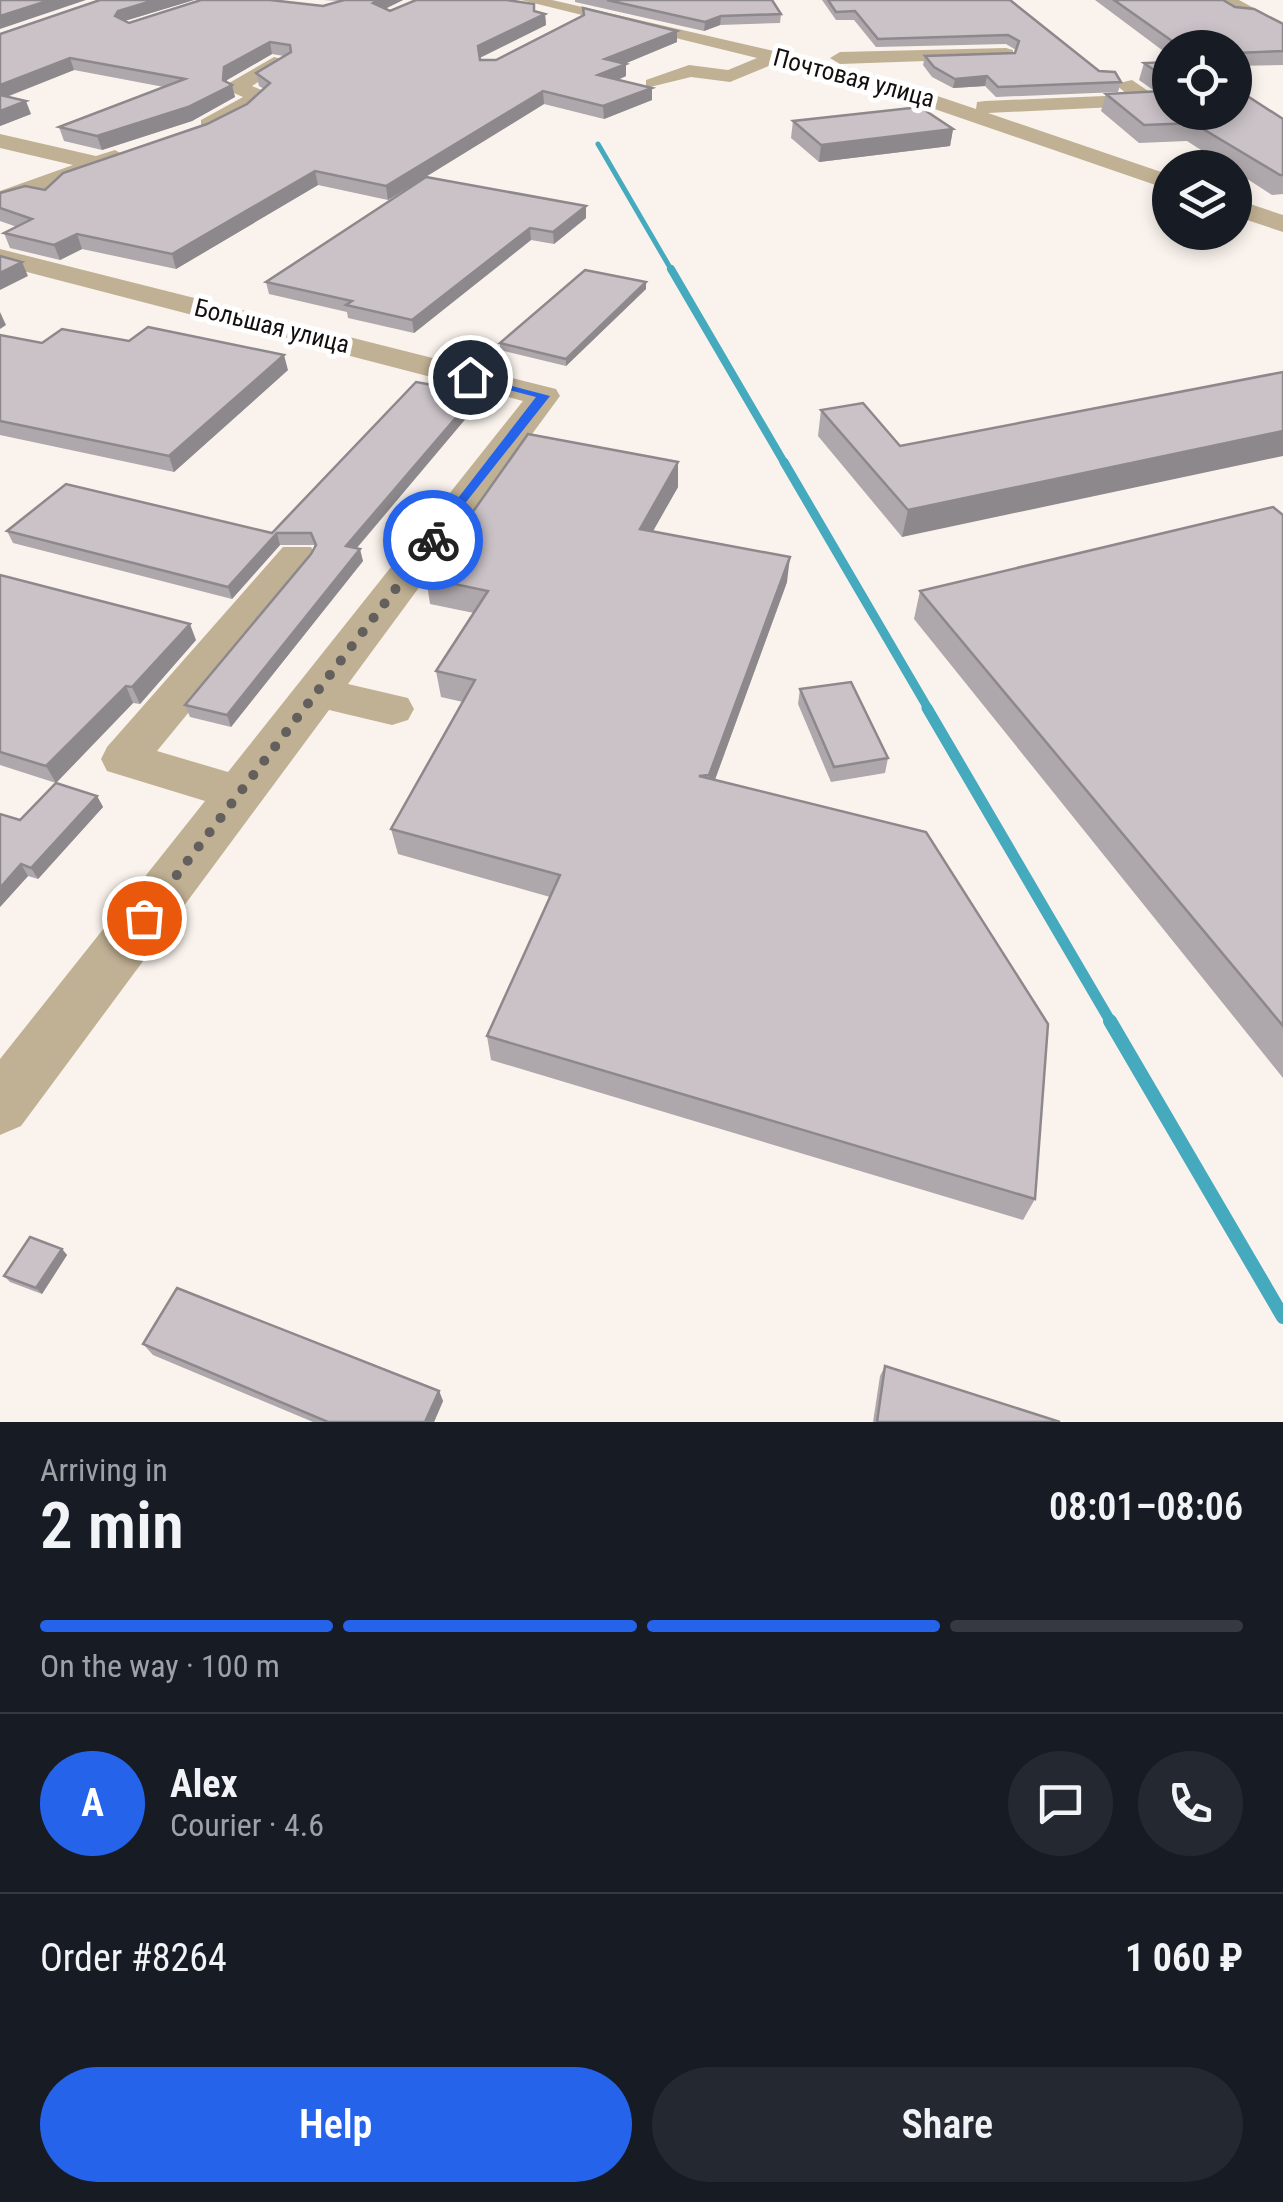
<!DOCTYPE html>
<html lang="en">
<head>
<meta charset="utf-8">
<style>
  body { margin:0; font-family:"Roboto Condensed",sans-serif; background:#242831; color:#f1f3f6; height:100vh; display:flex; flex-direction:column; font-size:38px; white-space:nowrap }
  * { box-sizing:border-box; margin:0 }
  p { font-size:32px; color:#9ea1a6 }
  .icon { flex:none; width:55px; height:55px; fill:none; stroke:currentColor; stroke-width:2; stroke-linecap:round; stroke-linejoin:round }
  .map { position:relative; height:1422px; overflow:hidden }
  .panel { display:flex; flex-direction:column; background:#171b24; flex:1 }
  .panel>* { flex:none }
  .controls { position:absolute; left:1152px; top:30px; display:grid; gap:20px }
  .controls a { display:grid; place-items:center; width:100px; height:100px; border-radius:50%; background:#171b24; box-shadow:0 5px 15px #0003; font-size:50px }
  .pin { position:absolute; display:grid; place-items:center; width:85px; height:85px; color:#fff; margin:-42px; border:5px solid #fff; border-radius:50%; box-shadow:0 2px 10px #0007 }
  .courier { position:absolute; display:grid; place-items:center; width:100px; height:100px; margin:-50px; border:8px solid #2563eb; border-radius:50%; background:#fff; color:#222; box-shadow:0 2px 12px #0007 }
  .overview em { font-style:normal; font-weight:600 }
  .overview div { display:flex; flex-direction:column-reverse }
  .overview { display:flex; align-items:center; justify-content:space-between; height:170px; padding:0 40px }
  h1 { font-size:65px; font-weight:600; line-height:75px }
  .bar { display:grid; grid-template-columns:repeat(4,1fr); gap:15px 10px; align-content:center; height:120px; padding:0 40px }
  .bar i { height:12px; border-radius:8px; background:#363941 }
  .bar .active { background:#2563eb }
  .bar p { grid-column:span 4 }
  .line { display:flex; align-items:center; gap:25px; padding:0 40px; border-top:2px solid #363941 }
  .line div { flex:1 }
  .round { display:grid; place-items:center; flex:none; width:105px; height:105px; border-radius:52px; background:#242831 }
  .primary-button { display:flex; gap:20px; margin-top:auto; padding:20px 40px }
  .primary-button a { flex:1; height:115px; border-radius:60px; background:#2563eb; color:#fff; font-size:40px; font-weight:600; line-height:115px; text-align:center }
  .primary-button a+a { background:#242831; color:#f1f3f6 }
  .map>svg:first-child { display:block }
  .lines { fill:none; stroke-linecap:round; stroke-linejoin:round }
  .stream-far4 { stroke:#46aabf; stroke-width:5 }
  .stream-far3 { stroke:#46aabf; stroke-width:8 }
  .stream-far2 { stroke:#46aabf; stroke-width:9 }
  .stream-far1 { stroke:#46aabf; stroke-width:11 }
  .stream { stroke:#46aabf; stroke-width:14 }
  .minor { fill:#c1b194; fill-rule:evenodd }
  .wall { fill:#aea7ab }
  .shaded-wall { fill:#8d888b }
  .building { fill:#cac2c7; stroke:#8d888b; stroke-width:2.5 }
  .route { fill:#2563eb }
  .done { stroke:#635f5c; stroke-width:10; stroke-dasharray:0 18 }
  .labels { text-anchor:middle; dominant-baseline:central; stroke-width:10; stroke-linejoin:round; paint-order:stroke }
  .far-street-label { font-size:25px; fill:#120f0e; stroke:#fff }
</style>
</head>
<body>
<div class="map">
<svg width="1283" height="1422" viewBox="0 0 1283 1422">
  <rect width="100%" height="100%" fill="#faf3ed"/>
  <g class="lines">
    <polyline class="stream-far4" points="598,144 672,271"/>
    <polyline class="stream-far3" points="671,269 785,464"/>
    <polyline class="stream-far2" points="784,462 929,710"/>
    <polyline class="stream-far1" points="927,708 1112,1024"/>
    <polyline class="stream" points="1110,1021 1283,1317"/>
    <g class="minor">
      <polygon points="521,0 552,0 869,73 976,109 977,102 985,101 1128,95 1115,84 1132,80 1157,97 1157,105 988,113 1170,175 1170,190 856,82 776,63 730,82 691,77 646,88 646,80 689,65 728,70 757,58"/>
      <polygon points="1217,0 1239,0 1283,24 1283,36"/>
      <polygon points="1006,48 1013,50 1013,58 840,64 830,58 840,52"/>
      <polygon points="274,57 291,61 252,86 266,92 266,100 217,130 201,130 201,120 243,97 229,91 229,83"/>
      <polygon points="0,134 96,156 115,150 127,157 0,207 0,191 73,165 0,148"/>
      <polygon points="1235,199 1283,215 1283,232 1235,216"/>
      <polygon points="0,249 556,389 560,396 348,684 408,698 414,709 408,720 392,725 329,710 21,1126 0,1135 0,1059 205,801 107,771 101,759 107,747 283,547 311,547 316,555 311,563 157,751 228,772 523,401 0,265"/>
    </g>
  </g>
  <g class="wall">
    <polygon points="100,0 194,0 125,21 129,23 323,6 342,1 323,0 403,0 385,9 390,11 534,11 545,14 546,25 480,58 480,60 496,60 583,16 583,8 677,31 677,42 624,64 626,64 626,76 618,80 652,100 604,119 544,104 388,200 318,185 176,269 82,249 60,260 10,248 4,233 17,227 0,221 0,193 45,190 207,124 247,104 264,89 259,86 256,73 284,56 272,54 227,80 227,82 232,85 235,97 192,121 102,150 64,141 59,127 164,87 74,70 7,97 31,114 0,126 0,34"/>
    <polygon points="575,0 772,0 781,14 780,23 720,25 704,31 575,2"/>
    <polygon points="822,0 1010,0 1099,71 1121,82 1118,92 996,97 985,86 953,88 932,77 923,65 925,56 1015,53 1016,50 1006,44 876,47 854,20 836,20"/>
    <polygon points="1095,0 1223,0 1235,7 1283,24 1283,65 1235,66 1235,48 1170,48 1170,56"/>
    <polygon points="1144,63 1283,119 1283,194 1272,195 1235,171 1235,168 1229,168 1187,141 1139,143 1101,111 1106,94 1156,92 1139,80"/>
    <polygon points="793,121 953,129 950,146 819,162 791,138"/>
    <polygon points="426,177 586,218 554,244 531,240 414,333 348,318 347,312 269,294 266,282"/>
    <polygon points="646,289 566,366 500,350 500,343"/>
    <polygon points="0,335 42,343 288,370 174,472 0,435"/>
    <polygon points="1283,372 902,537 818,436 821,410 900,446"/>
    <polygon points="478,404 357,548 363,561 231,727 190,717 185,705 311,554 315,547 314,545 280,545 232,599 13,543 7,531 272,533"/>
    <polygon points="678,487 653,531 787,582 715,780 1035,1199 1023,1220 491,1060 487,1036 550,897 398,854 391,829 463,702 441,697 436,671 474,613 430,604 426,578"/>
    <polygon points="1283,515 1283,1078 914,619 920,591"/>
    <polygon points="0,575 196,640 140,704 133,703 56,783 0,765"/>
    <polygon points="800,689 888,758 885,773 831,782 798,704"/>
    <polygon points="97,796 103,807 38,879 28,876 0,907 20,820"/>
    <polygon points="62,1249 67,1255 42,1294 10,1282 4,1276"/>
    <polygon points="143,1344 439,1391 443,1401 434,1422 313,1422 153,1355"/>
    <polygon points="885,1366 1060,1422 873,1422 880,1376"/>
  </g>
  <g class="shaded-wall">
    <polygon points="50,0 86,0 0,29 0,16"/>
    <polygon points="155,0 194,0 121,22 115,16 118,11"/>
    <polygon points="378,0 403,0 374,14 373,3"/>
    <polygon points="545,14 546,25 479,58 478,46"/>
    <polygon points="721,16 720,25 704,31 705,22"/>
    <polygon points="677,31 677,42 605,72 605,59"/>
    <polygon points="270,42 272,54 227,80 226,88 232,85 235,97 192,121 102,150 97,136 223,80 224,67"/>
    <polygon points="70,58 74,70 0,99 0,85"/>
    <polygon points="626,64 626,76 598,88 598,75"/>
    <polygon points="987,76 985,86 953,88 955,79"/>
    <polygon points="652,88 652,100 604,119 603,106"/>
    <polygon points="543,91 544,104 388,200 386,186"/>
    <polygon points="26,101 31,114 0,126 0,111"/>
    <polygon points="953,129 950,146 819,162 821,145"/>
    <polygon points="315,171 318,185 176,269 172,254"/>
    <polygon points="586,206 586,218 554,244 553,232"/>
    <polygon points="530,228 531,240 414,333 412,320"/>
    <polygon points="77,234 82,249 60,260 54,245"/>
    <polygon points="22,262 28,276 0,290 0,273"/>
    <polygon points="646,282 646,289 566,366 566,359"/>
    <polygon points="0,312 6,325 0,329"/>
    <polygon points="284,355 288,370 174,472 169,456"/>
    <polygon points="477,393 478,404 348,558 346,546"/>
    <polygon points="1283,431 1283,456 902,537 908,510"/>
    <polygon points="678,462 678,487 640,554 640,529"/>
    <polygon points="277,533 280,545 232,599 228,587"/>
    <polygon points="360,549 363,561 231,727 227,715"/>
    <polygon points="790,557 787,582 707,801 709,775"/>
    <polygon points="190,624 196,640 140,704 132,687"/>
    <polygon points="126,686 133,703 56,783 46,766"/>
    <polygon points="97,796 103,807 38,879 31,868"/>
    <polygon points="21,864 28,876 0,907 0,888"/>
    <polygon points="62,1249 67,1255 42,1294 36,1288"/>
    <polygon points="439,1391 443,1401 434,1422 425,1422"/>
  </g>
  <g class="building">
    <polygon points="0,0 50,0 0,16"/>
    <polygon points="100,0 155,0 118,11 115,16 129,23 201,0 270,0 323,6 344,0 378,0 373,3 390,11 416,0 507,0 534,4 534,11 545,14 478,46 480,60 496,60 584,15 583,8 677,31 605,59 626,64 598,75 652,88 603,106 543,91 386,186 315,171 172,254 77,234 54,245 4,233 32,219 0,208 0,193 25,186 45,190 63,173 207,124 247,104 270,83 256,73 291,52 290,45 270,42 224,67 223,80 232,85 188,107 97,136 59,127 185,79 70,58 0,85 0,34"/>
    <polygon points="607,0 772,0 781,14 721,16 705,22"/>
    <polygon points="828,0 1010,0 1099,71 1115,72 1121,82 998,87 987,76 955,79 934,67 925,56 1015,53 1019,41 1008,35 878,39 855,11 836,12"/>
    <polygon points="1114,0 1223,0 1235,7 1254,9 1283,24 1283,51 1235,53 1235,48 1182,48"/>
    <polygon points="1170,62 1170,112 1235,112 1235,88 1283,119 1283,175 1280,175 1193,123 1144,125 1106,94 1162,91 1164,77 1144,63"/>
    <polygon points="0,95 26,101 0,111"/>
    <polygon points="920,107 953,129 821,145 793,121"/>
    <polygon points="426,177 586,206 553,232 530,228 412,320 346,305 352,301 266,282"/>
    <polygon points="0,256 22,262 0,273"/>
    <polygon points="585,270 646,282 566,359 500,343"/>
    <polygon points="148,327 284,355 169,456 0,421 0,335 42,343 62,329 129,341"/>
    <polygon points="1283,372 1283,431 908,510 821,410 863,403 900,446"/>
    <polygon points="416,382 477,393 346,546 360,549 227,715 185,705 311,554 316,545 311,533 277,533 228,587 7,531 66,484 272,533"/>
    <polygon points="528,434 678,462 640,529 790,557 709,775 699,776 926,832 1048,1024 1035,1199 487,1036 560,875 391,829 475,680 436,671 488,591 426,578"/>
    <polygon points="1273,507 1283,515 1283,1026 920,591"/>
    <polygon points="0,575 190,624 132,687 126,686 46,766 0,752"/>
    <polygon points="851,682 888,758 834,767 800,689"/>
    <polygon points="56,783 97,796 31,868 21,864 0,888 0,814 20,820"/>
    <polygon points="30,1237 62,1249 36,1288 4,1276"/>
    <polygon points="177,1288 439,1391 425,1422 328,1422 143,1344"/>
    <polygon points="885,1366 1060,1422 877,1422"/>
  </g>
  <polygon class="route" points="466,374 550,396 433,544 428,537 536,397 466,379"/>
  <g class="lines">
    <polyline class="done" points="144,918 433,540"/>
  </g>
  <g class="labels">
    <g class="far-street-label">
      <text transform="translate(854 78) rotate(15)">Почтовая улица</text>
      <text transform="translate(272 326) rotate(14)">Большая улица</text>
    </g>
  </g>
</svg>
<div class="controls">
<a><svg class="icon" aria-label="locate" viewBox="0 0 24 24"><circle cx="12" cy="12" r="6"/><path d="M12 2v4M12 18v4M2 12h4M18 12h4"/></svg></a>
<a><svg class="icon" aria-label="layers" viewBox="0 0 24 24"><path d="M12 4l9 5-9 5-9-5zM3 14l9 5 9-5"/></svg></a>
</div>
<div class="pin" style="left:144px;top:918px;background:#ea580c"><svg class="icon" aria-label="bag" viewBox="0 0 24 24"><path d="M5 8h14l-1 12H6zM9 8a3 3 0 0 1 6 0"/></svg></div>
<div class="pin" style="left:470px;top:377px;background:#1f2937"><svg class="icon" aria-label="home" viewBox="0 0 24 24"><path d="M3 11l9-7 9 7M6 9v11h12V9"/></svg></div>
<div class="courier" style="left:433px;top:540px"><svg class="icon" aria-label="bike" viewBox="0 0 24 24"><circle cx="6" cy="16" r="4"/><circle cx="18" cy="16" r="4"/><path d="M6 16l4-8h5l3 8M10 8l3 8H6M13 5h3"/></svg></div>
</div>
<section class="panel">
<div class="overview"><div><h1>2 min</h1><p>Arriving in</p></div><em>08:01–08:06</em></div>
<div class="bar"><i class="active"></i><i class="active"></i><i class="active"></i><i></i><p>On the way · 100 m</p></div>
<div class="line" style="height:180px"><b class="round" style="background:#2563eb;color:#fff">A</b><div><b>Alex</b><p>Courier · 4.6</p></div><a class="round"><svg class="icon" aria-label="chat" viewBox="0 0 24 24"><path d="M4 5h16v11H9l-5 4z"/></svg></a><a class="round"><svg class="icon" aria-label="phone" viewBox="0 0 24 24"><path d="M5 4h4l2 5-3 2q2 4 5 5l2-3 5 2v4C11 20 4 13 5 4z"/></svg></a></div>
<div class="line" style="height:130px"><div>Order #8264</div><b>1 060 ₽</b></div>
<div class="primary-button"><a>Help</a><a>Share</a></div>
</section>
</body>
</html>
